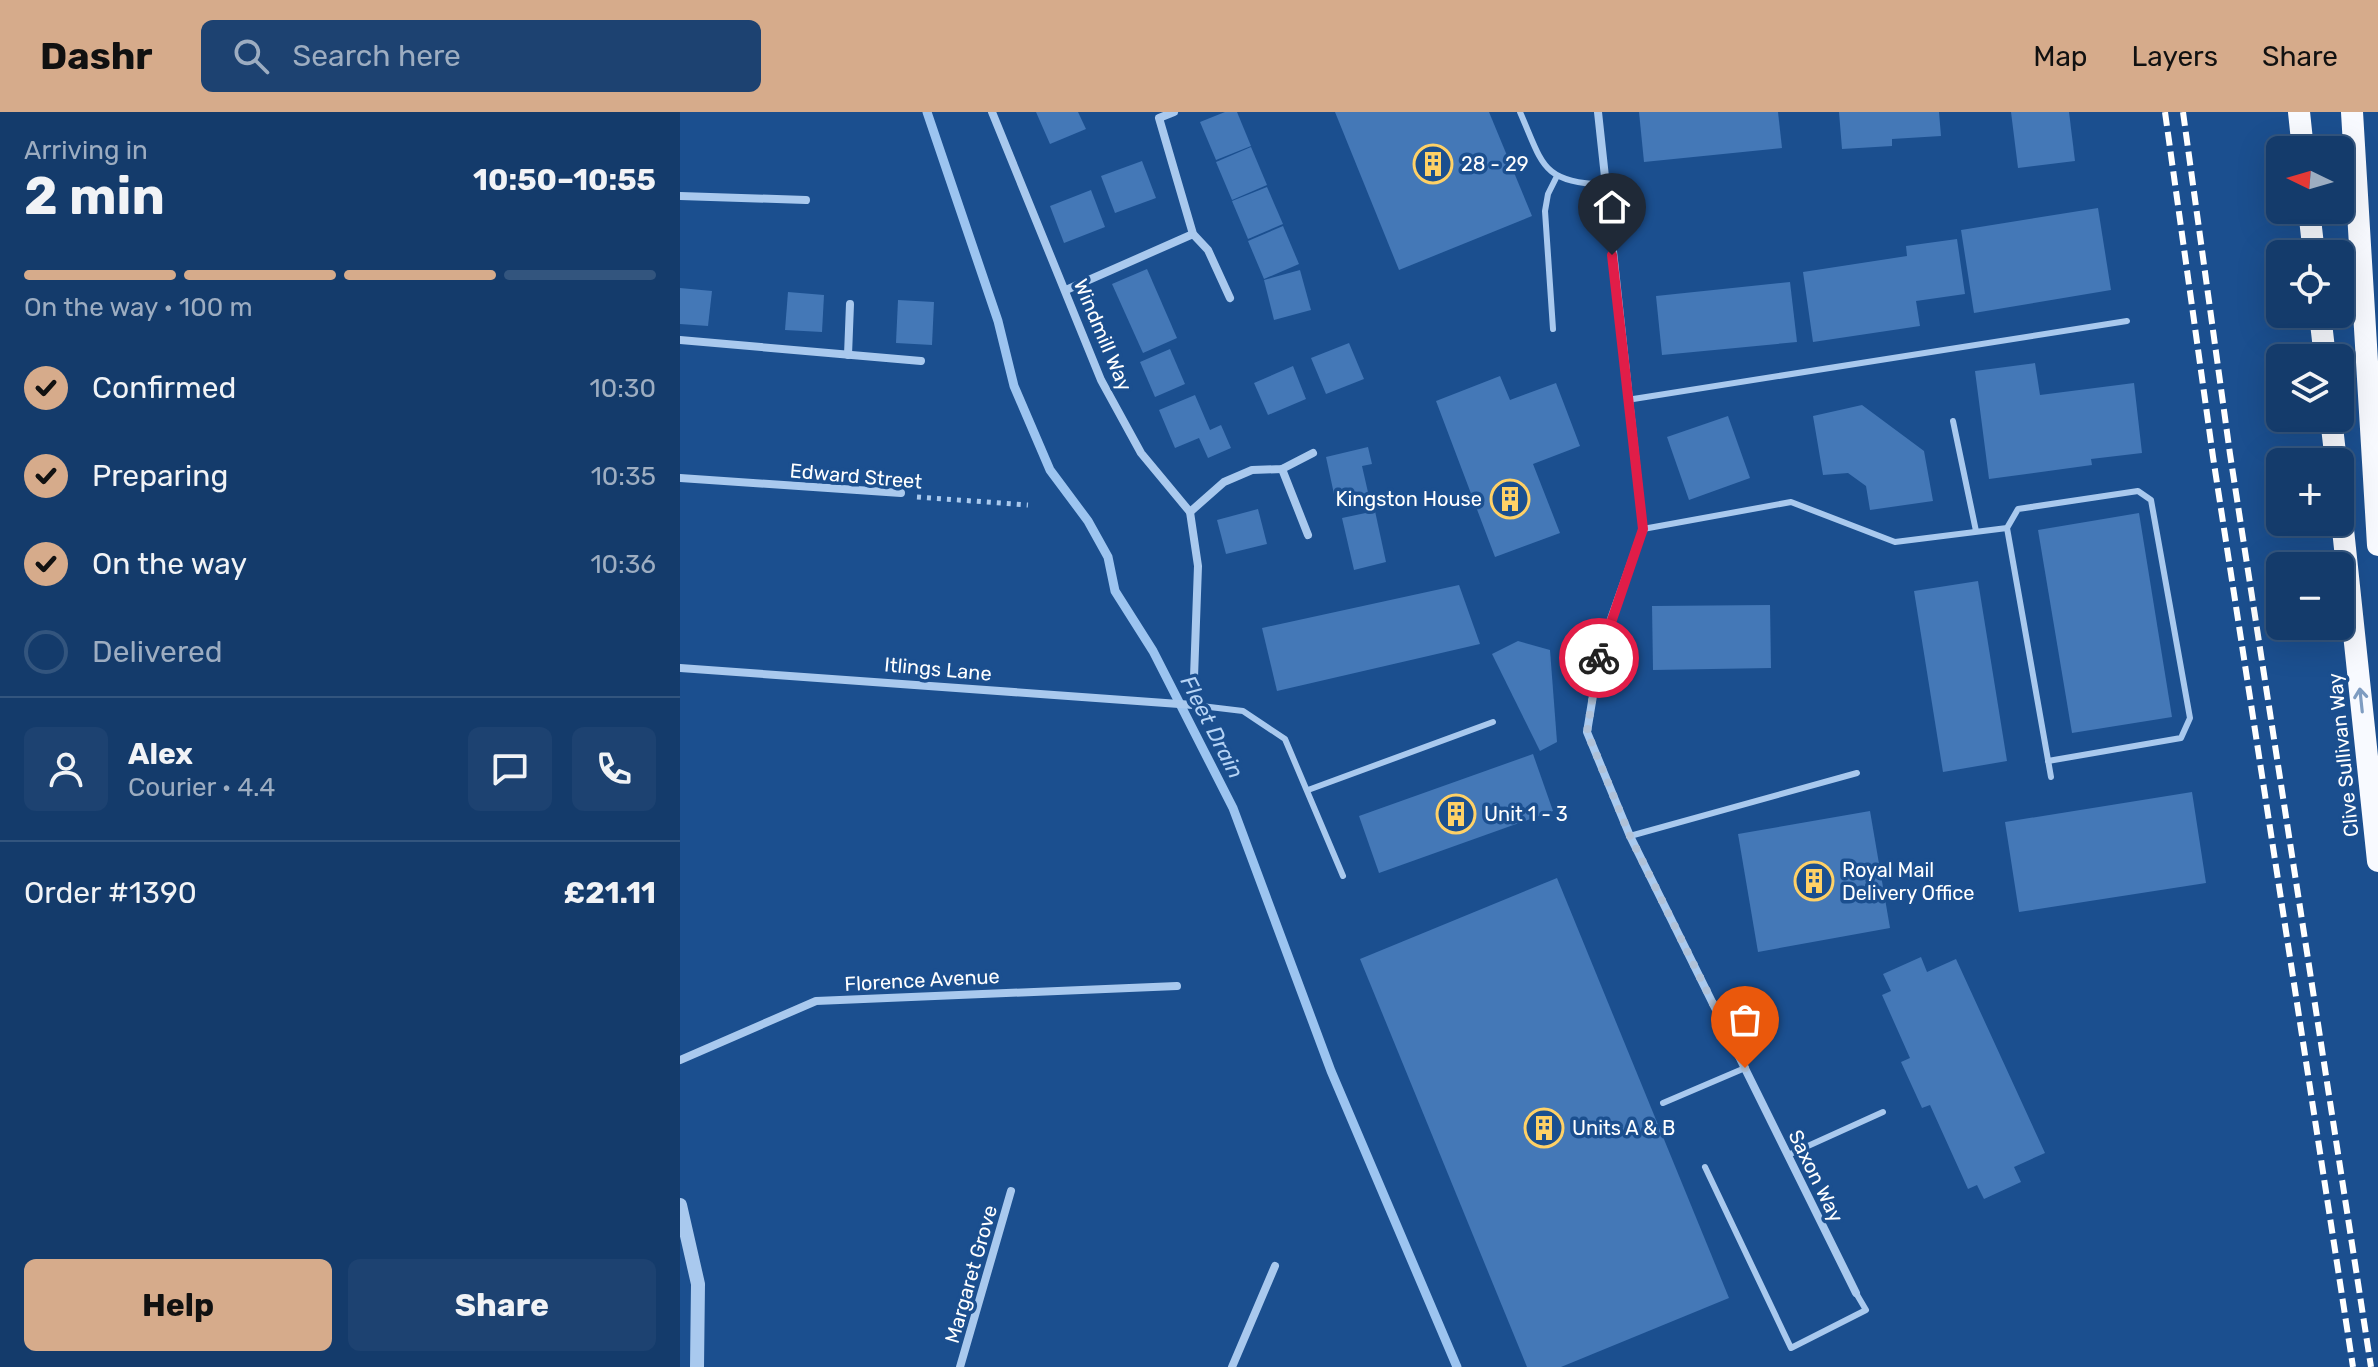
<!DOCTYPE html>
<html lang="en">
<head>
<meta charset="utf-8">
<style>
  body { margin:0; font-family:Rubik,sans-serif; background:#1d4271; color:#f1f3f6; height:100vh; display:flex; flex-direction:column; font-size:30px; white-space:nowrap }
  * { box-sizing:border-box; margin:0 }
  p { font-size:26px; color:#9dadc1 }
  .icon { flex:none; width:44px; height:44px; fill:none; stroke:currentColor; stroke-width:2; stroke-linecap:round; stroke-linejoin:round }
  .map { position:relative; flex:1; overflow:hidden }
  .details { display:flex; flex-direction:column; background:#143b6b; width:680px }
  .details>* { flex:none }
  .needle { width:52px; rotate:275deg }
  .controls { position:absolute; left:1586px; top:24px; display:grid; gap:16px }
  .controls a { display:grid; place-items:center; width:88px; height:88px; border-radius:12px; background:#143b6b; box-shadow:0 8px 32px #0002,0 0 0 2px #33557e; font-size:40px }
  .pin { position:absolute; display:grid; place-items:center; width:68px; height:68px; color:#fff; margin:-82px -34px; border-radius:50% 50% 50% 0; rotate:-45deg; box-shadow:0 0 8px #0007 }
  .pin .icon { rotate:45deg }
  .courier { position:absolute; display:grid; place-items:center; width:80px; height:80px; margin:-40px; border:6px solid #e11d48; border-radius:50%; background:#fff; color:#222; box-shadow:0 2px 10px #0007 }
  .headline em { font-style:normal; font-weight:700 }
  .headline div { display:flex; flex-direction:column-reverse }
  .headline { display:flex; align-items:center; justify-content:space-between; height:136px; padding:0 24px }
  h1 { font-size:52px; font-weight:700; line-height:60px }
  .bar { display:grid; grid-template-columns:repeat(4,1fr); gap:12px 8px; align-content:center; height:96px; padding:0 24px }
  .bar i { height:10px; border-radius:6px; background:#33557e }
  .bar .selected { background:#d6ab8b }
  .bar p { grid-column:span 4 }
  .line { display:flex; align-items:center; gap:20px; padding:0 24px; border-top:2px solid #33557e }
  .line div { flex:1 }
  .round { display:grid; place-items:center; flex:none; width:84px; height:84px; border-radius:12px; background:#1d4271 }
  ol { padding:0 24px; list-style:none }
  li { display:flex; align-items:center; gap:24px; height:88px }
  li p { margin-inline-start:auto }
  li .icon { padding:8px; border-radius:50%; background:#d6ab8b; color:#111; stroke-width:4 }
  li:last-child { color:#9dadc1 }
  li i { width:44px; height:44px; border:4px solid #33557e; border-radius:50% }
  .primary-button { display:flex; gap:16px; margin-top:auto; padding:16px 24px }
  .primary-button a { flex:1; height:92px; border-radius:12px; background:#d6ab8b; color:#111; font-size:32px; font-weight:700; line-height:92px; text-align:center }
  .primary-button a+a { background:#1d4271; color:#f1f3f6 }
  header { display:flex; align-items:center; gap:48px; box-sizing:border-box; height:112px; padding:0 40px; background:#d6ab8b; color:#111 }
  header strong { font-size:38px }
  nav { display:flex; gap:44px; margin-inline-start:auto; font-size:28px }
  .search { width:560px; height:72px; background:#1d4271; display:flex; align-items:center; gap:20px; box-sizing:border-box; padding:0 28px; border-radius:12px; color:#9dadc1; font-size:30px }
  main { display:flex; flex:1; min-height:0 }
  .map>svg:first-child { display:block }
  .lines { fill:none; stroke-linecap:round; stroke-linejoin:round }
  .stream { stroke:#9cc4f0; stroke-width:9 }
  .building { fill:#4478b7 }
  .path { stroke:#a9c9ee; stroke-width:5; stroke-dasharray:4 6; stroke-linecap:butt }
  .service { stroke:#a9c9ee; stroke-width:6 }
  .minor { stroke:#a9c9ee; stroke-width:8 }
  .tertiary { stroke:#a9c9ee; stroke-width:14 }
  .trunk { stroke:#f8faff; stroke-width:22 }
  .rail { stroke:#fff; stroke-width:6; stroke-dasharray:14 6; stroke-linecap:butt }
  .oneway { stroke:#7e9cc1 }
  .done { stroke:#afc1d8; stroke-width:8; stroke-dasharray:0 14.4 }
  .route { stroke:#e11d48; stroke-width:10 }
  .labels { text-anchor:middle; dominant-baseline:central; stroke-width:7; stroke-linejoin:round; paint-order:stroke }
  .poi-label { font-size:20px; fill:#fff; stroke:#1b4f8f; text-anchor:start }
  .street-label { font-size:20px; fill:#fff; stroke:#1b4f8f }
  .water-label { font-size:22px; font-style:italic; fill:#b5d3f5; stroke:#1b4f8f }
</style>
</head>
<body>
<header>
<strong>Dashr</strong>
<div class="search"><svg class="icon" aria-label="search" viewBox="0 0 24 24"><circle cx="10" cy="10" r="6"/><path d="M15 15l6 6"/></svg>Search here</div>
<nav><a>Map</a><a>Layers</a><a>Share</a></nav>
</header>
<main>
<section class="details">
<div class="headline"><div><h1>2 min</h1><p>Arriving in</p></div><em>10:50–10:55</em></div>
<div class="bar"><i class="selected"></i><i class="selected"></i><i class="selected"></i><i></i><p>On the way · 100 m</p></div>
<ol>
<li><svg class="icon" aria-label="check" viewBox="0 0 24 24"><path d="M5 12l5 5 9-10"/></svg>Confirmed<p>10:30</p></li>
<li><svg class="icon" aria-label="check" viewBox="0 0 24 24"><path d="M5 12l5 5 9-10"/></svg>Preparing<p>10:35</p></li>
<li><svg class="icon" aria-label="check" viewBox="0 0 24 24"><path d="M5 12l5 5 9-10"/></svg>On the way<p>10:36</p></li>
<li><i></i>Delivered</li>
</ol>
<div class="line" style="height:144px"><a class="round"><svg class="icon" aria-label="person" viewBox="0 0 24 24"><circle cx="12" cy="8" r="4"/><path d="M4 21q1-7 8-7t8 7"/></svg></a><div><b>Alex</b><p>Courier · 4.4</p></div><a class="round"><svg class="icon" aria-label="chat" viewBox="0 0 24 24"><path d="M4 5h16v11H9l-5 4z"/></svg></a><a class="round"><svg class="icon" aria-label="phone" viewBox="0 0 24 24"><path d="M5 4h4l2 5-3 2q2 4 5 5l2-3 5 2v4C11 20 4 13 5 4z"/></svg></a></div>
<div class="line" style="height:104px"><div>Order #1390</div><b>£21.11</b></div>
<div class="primary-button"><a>Help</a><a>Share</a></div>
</section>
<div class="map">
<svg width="1698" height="1255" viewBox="0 0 1698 1255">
  <rect width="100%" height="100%" fill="#1b4f8f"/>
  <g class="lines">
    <polyline class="stream" points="247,0 318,209 334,274 370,358 408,409 428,445 435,479 473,539 553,696 651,959 777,1255"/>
  </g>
  <g class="building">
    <polygon points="356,0 398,0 406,17 370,32"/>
    <polygon points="545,0 557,0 571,34 536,48 520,10"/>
    <polygon points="655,0 809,0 852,104 719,158"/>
    <polygon points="959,0 1098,0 1102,36 964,50"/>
    <polygon points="1159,0 1259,0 1261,24 1212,27 1212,34 1162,37"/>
    <polygon points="1331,0 1389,0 1395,49 1338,56"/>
    <polygon points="571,35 587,73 552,88 536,50"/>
    <polygon points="462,49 476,86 435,101 421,64"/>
    <polygon points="587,75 603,112 568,127 552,89"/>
    <polygon points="411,78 425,115 384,131 370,94"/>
    <polygon points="1418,96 1431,178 1294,201 1281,118"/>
    <polygon points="603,114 619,152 584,167 568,129"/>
    <polygon points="1277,127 1285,182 1236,189 1240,214 1133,230 1123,160 1227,144 1226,134"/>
    <polygon points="467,157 497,226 463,241 432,172"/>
    <polygon points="620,158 631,198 594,208 584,168"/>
    <polygon points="1110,170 1117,230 982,243 976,184"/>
    <polygon points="0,176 32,179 28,214 0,212"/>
    <polygon points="108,180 144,183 142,220 105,218"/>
    <polygon points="218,188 254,190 252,233 216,231"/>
    <polygon points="669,231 684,267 646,282 631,246"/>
    <polygon points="490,237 505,272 475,285 460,250"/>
    <polygon points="1355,251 1360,283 1454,271 1462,341 1411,347 1412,353 1309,367 1295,259"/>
    <polygon points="613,254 626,287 588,303 574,271"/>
    <polygon points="820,264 830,288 876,271 900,334 853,352 880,421 815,445 756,289"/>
    <polygon points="515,283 530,318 541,313 551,336 528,346 519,326 495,336 479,298"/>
    <polygon points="1182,293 1244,339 1253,389 1190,398 1186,374 1168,361 1143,363 1133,304"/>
    <polygon points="1048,304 1070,366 1009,388 987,325"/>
    <polygon points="688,335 692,352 682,354 690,389 657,396 646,345"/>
    <polygon points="578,397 587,432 546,442 537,408"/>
    <polygon points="695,399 706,450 674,458 662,406"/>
    <polygon points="1459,401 1492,605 1392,621 1358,418"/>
    <polygon points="1298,469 1327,649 1263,660 1234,479"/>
    <polygon points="779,473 800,532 597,579 582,516"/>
    <polygon points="1090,493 1091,556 973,558 972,494"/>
    <polygon points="838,529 870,538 877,630 860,639 812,542"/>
    <polygon points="853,642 873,699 699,761 679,704"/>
    <polygon points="1512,680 1526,771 1339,800 1325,710"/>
    <polygon points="1190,699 1210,816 1078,840 1058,722"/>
    <polygon points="877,766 1049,1186 881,1255 847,1255 680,847"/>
    <polygon points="1241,845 1247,860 1276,847 1365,1041 1334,1055 1341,1070 1304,1087 1297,1073 1288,1077 1250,993 1242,996 1221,950 1230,946 1202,883 1211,879 1203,862"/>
  </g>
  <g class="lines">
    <polyline class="path" points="237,385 348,393"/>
    <g class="service">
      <path d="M 840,0 C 864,55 861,69 925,73"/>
      <polyline points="873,217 865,99 868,82 876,66"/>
      <polyline points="947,288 1447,209"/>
      <polyline points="1273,309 1296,419"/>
      <polyline points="1327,416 1371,665"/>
      <polyline points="963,417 1111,390 1215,430 1327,416 1338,397 1458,379 1471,388 1510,606 1501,626 1368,649"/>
      <polyline points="513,593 563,599 605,627 663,764"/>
      <polyline points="628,678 813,610"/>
      <polyline points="950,724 1177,661"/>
      <polyline points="983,991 1065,956"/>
      <polyline points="1108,1043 1203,1000"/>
      <polyline points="1025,1055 1111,1236 1186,1198 1176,1181"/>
    </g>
    <g class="minor">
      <polyline points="494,0 479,6 513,122 528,138 550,186"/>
      <polyline points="918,0 963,417 921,535 907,620 950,724 1176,1181"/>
      <polyline points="0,84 126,88"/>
      <polyline points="386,178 513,122"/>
      <polyline points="0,228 241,249"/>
      <polyline points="168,243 170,192"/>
      <polyline points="602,357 628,423"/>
      <polyline points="0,366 221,381"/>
      <polyline points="510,400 544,370 572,358 602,357 633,341"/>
      <polyline points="0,556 513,593 518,454 510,400 461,341 421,268 312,0"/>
      <polyline points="0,948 136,889 497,874"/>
      <polyline points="280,1255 331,1079"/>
      <polyline points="552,1255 595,1154"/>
    </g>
    <polyline class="tertiary" points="0,1093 18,1172 17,1255"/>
    <g class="trunk">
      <polyline points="1619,0 1623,38"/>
      <polyline points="1672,0 1698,433"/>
      <polyline points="1629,98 1634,142"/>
      <polyline points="1640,202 1645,246"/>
      <polyline points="1651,306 1656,350"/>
      <polyline points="1660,389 1698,749"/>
    </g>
    <g class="rail">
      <polyline points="1485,0 1533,345 1673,1255"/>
      <polyline points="1503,0 1550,342 1691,1255"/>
    </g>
  </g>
  <defs><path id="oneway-shaft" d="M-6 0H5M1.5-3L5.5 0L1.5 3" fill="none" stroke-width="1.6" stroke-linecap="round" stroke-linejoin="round" transform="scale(2)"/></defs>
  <use class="oneway" href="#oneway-shaft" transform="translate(1681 588) rotate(-96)"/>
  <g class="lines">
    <polyline class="done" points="919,546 907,620 950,724 1065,956"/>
    <polyline class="route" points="919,546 963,417 932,143"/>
  </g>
  <defs>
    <symbol id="building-ring" viewBox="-11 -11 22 22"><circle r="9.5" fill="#1b4f8f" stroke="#ffd166" stroke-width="1.5"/><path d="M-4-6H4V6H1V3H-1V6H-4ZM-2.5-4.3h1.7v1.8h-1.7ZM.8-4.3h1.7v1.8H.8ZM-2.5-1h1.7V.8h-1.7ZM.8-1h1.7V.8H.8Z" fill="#ffd166"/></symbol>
  </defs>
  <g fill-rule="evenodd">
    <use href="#building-ring" x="731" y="30" width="44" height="44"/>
    <use href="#building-ring" x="808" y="365" width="44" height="44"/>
    <use href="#building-ring" x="754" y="680" width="44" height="44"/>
    <use href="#building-ring" x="1112" y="747" width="44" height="44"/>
    <use href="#building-ring" x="842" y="994" width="44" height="44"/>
  </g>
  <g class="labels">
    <g class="poi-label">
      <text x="781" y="52">28 - 29</text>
      <text x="802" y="387" text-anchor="end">Kingston House</text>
      <text x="804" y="702">Unit 1 - 3</text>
      <text x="1162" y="758">Royal Mail<tspan x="1162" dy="23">Delivery Office</tspan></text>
      <text x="892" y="1016">Units A &amp; B</text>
    </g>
    <g class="street-label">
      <text transform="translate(423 223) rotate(67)">Windmill Way</text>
      <text transform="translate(176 364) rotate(5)">Edward Street</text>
      <text transform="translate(258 557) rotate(5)">Itlings Lane</text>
      <text transform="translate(1663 643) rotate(-96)">Clive Sullivan Way</text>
      <text transform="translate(242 868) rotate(-3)">Florence Avenue</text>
      <text transform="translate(1136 1064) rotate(64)">Saxon Way</text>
      <text transform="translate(291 1162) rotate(-74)">Margaret Grove</text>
    </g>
    <g class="water-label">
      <text transform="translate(532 615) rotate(63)">Fleet Drain</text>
    </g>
  </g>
</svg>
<div class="controls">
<a><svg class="needle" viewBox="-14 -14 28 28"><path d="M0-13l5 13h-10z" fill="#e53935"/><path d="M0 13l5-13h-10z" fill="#9dadc1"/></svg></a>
<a><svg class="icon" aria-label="locate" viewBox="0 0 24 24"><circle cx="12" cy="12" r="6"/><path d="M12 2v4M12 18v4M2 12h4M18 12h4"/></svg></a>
<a><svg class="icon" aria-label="layers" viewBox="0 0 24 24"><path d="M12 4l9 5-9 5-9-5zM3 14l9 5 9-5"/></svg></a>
<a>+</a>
<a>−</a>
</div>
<div class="pin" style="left:1065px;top:956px;background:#ea580c"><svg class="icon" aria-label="bag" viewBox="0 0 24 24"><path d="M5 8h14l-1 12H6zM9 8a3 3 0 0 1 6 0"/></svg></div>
<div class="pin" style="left:932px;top:143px;background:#1f2937"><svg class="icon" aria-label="home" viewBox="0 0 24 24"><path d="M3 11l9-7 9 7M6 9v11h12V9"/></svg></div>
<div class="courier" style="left:919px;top:546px"><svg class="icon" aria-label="bike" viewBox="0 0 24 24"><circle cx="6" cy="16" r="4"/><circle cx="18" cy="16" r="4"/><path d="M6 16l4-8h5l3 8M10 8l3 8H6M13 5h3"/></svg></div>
</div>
</main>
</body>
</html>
